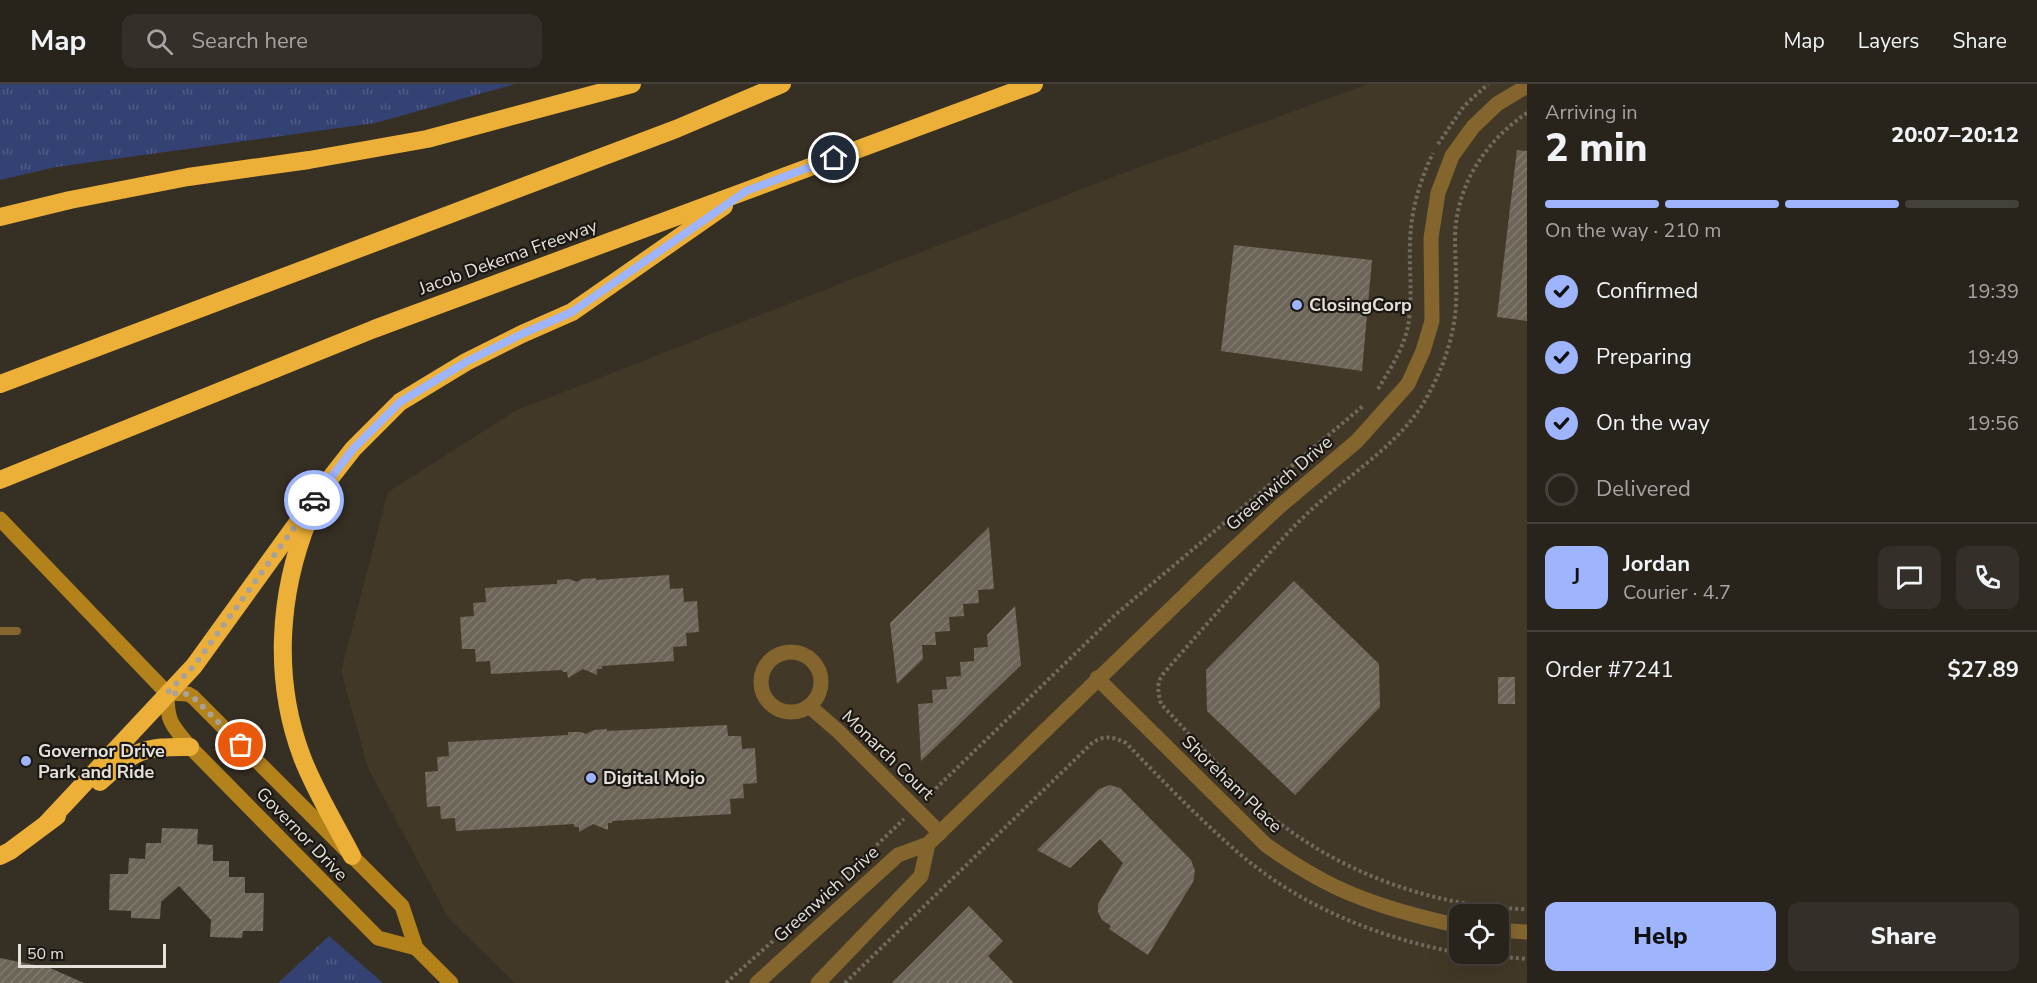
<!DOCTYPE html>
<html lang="en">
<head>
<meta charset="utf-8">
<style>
  body { margin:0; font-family:"Nunito Sans",sans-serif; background:#342f28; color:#f1f3f6; height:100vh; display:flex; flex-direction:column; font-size:22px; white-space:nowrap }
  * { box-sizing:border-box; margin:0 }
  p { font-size:20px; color:#a5a4a3 }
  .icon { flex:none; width:33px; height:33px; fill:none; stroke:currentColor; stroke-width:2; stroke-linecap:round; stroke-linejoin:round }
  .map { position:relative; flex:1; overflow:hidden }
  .side { display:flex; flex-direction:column; background:#28231b; width:510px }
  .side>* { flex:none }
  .tools { position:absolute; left:1449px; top:820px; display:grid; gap:12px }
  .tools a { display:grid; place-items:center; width:60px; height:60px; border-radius:12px; background:#28231b; box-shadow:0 6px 24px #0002,0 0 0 2px #44403a; font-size:30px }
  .scale { position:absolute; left:18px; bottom:15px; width:148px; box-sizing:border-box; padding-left:6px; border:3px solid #e5e0d9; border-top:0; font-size:16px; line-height:21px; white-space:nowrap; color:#e5e0d9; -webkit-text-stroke:4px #1b1813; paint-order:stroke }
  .pin { position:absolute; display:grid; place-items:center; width:51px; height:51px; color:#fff; margin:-26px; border:3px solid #fff; border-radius:50%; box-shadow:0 2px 6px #0007 }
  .courier { position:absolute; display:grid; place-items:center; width:60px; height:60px; margin:-30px; border:4px solid #9eb4fd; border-radius:50%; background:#fff; color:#222; box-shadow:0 2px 8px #0007 }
  .head em { font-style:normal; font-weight:800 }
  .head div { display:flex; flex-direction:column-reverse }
  .head { display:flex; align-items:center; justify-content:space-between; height:102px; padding:0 18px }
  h1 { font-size:39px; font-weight:800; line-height:45px }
  .bar { display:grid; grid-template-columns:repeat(4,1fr); gap:9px 6px; align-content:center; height:72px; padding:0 18px }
  .bar i { height:8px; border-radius:4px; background:#44403a }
  .bar .on { background:#9eb4fd }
  .bar p { grid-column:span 4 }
  .line { display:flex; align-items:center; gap:15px; padding:0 18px; border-top:2px solid #44403a }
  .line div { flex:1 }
  .round { display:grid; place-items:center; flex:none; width:63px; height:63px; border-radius:12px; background:#342f28 }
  ol { padding:0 18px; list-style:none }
  li { display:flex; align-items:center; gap:18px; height:66px }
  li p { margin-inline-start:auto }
  li .icon { padding:6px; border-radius:50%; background:#9eb4fd; color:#111; stroke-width:4 }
  li:last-child { color:#a5a4a3 }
  li i { width:33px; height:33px; border:3px solid #44403a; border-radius:50% }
  .action { display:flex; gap:12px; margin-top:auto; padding:12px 18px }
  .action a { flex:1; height:69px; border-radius:12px; background:#9eb4fd; color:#111; font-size:24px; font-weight:800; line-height:69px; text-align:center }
  .action a+a { background:#342f28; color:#f1f3f6 }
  header { display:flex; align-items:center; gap:36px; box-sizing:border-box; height:84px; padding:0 30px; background:#28231b; border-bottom:2px solid #44403a }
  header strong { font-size:28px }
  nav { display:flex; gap:33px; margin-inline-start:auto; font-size:21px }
  .search { width:420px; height:54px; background:#342f28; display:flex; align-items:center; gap:15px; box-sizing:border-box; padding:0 21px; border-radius:12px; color:#a5a4a3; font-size:22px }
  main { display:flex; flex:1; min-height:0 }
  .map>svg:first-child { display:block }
  .built { fill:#423827; fill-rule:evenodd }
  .grass { fill:url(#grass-tufts) }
  .building { fill:url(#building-hatch) }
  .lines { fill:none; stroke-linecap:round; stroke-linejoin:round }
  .path { stroke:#706a60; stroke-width:4; stroke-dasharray:3 3; stroke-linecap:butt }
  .service { stroke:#84652e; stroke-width:8 }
  .minor { stroke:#84652e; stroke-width:15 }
  .secondary { stroke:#b3821b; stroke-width:15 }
  .motorway { stroke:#ecaf38; stroke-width:18 }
  .done { stroke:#a8a29a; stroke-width:6; stroke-dasharray:0 10.8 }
  .route { stroke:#9eb4fd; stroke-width:8 }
  .poi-dot { fill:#9eb4fd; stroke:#1b1813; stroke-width:2 }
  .labels { text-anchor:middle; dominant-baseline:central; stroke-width:4.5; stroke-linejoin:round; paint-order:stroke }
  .street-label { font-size:18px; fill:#e5e0d9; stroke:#1b1813 }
  .poi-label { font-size:18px; font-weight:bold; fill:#e5e0d9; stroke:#1b1813; text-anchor:start }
</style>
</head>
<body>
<header>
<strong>Map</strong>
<div class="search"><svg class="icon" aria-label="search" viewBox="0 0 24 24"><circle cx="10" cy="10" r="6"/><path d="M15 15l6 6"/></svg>Search here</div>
<nav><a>Map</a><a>Layers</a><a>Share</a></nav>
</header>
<main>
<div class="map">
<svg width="1527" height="899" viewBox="0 0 1527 899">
  <defs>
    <pattern id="grass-tufts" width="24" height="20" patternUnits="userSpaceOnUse" patternTransform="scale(1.5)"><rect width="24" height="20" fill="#344173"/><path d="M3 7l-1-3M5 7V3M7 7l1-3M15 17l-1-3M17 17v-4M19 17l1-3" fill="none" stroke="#515c86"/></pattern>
    <pattern id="building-hatch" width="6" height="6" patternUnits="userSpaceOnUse" patternTransform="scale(1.5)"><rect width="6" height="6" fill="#6c6558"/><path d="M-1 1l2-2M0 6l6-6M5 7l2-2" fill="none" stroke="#817b6f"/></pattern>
  </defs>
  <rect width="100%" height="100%" fill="#362f24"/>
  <path class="built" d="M 1368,0 L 1527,0 L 1527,899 L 515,899 L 449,835 L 368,684 L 341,587 L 388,408 L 515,327 L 1118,91 ZM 1460,831 L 1498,831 L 1498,870 L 1460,870 Z"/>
  <g class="grass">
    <polygon points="0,0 515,0 375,39 56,83 0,96"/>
    <polygon points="329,852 383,899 278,899"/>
  </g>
  <g class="building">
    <polygon points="1517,66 1527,67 1527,237 1497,233"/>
    <polygon points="1234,161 1372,176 1362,287 1221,267"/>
    <polygon points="989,443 994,505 978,506 979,519 963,520 964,532 949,533 950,547 935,548 936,561 922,561 923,575 897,600 890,539"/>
    <polygon points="669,491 670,505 683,504 684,518 697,517 699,548 686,549 687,562 673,563 674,577 602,582 602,585 597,585 597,591 583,585 568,594 567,588 563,588 562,586 491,590 490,577 476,578 475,565 462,565 460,533 474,532 473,519 486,518 485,504 557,500 557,496 569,495 577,498 582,495 596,494 596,496"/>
    <polygon points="1294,497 1379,580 1380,623 1295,711 1207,627 1206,586"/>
    <polygon points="1015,522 1021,581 921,677 918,620 933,619 932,606 947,605 946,593 961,592 960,578 974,577 974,564 988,563 987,551"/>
    <rect x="1498" y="593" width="17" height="27"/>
    <polygon points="727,641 728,652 741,652 742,665 755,664 757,699 743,700 744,714 730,715 731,730 612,737 612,739 608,739 608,746 593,740 579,748 579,743 574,743 574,740 456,747 455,734 441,735 440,722 427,723 425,688 438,687 437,673 449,672 448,658 568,651 568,648 581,648 586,650 594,646 607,645 607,647"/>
    <polygon points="1110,701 1120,704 1191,776 1195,787 1193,798 1148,871 1109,845 1111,842 1102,836 1098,828 1098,820 1123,779 1100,755 1070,784 1037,766 1099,705"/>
    <polygon points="162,744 198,745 197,760 213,761 213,777 229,777 229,793 245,793 245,809 264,809 263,847 243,847 242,854 210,853 211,836 179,802 161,818 160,835 131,834 131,827 109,826 110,790 128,790 129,774 145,775 146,759 161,759"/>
    <polygon points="969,822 1003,857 988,872 1014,899 892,899"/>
    <polygon points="0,874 50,884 84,899 0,899"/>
  </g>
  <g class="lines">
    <g class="path">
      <path d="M 1527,29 C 1485,57 1456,102 1455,153 C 1455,176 1457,198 1456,221 C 1454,253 1443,284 1428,311 C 1403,359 1347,391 1309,428 C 1288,447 1269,470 1250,491 C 1221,524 1192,557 1163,590 C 1156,600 1158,608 1161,620 C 1190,651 1219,683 1249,713 C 1321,782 1427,824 1527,825"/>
      <polyline points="1438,60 1464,22 1488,0"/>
      <path d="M 1378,305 C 1390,285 1403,266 1408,242 C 1413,214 1409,187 1410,159 C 1411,127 1419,98 1433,69"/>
      <polyline points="927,713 1115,531 1363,322"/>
      <polyline points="1468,870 1527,875"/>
      <polyline points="726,899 834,802 904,735"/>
      <path d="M 845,899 L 1091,660 C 1103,651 1112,652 1126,659 C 1163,697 1200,736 1241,771 C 1302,823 1381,855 1460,869"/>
    </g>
    <polyline class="service" points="0,547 17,547"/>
    <g class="minor">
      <circle cx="791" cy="598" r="30"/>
      <path d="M 1097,594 L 1266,761 C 1293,780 1323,799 1354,811 C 1388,825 1423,834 1460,842"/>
      <polyline points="809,622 838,647 940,749"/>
      <polyline points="1498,846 1527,848"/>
      <polyline points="757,899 898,771 928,760 1211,486 1279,423 1357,357 1408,300 1423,267 1432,237 1431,154 1438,109 1452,72 1473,43 1497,20 1527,2"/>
      <polyline points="818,899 921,792 928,760"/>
    </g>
    <g class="secondary">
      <path d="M 0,435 L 167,609 C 167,639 172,641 190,663 L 378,854 L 416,864"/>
      <polyline points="167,609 188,610 193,613 402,822 416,864 451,899"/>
    </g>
    <g class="motorway">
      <polyline points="0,133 70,116 188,93 309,76 427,55 632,0"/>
      <polyline points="0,300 676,45 782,0"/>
      <polyline points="0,396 374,245 1034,0"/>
      <path d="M 309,434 C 278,510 273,596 302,673 C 315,707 335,739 352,772"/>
      <path d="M 100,698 C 134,666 144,662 190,663"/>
      <polyline points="47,739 194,582 321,406 353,365 400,318 466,278 522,250 572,228 724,122"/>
      <polyline points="0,772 10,767 57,732"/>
    </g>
  </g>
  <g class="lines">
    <polyline class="done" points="241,661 193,613 188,610 167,609 194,582 314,416"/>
    <polyline class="route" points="314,416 353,365 400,318 466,278 522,250 572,228 746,107 834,74"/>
  </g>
  <g class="poi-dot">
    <circle cx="1297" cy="221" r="6"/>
    <circle cx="26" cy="677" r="6"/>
    <circle cx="591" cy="694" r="6"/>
  </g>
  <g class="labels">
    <g class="street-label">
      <text transform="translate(508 173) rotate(-20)">Jacob Dekema Freeway</text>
      <text transform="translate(1279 399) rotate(-41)">Greenwich Drive</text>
      <text transform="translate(888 671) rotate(44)">Monarch Court</text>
      <text transform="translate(1232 700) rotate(44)">Shoreham Place</text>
      <text transform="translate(302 750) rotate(46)">Governor Drive</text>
      <text transform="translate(826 810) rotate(-42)">Greenwich Drive</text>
    </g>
    <g class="poi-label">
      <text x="1309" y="221">ClosingCorp</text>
      <text x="38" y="667">Governor Drive<tspan x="38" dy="21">Park and Ride</tspan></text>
      <text x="603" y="694">Digital Mojo</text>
    </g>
  </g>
</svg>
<div class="tools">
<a><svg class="icon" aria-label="locate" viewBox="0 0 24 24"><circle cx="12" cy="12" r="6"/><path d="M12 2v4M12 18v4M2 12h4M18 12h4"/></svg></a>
</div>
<div class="scale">50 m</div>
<div class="pin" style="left:241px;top:661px;background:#ea580c"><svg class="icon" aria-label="bag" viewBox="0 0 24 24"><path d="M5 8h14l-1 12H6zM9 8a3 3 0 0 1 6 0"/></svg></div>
<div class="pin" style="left:834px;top:74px;background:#1f2937"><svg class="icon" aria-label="home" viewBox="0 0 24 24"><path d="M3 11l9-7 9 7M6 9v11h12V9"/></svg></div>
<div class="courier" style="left:314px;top:416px"><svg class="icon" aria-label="car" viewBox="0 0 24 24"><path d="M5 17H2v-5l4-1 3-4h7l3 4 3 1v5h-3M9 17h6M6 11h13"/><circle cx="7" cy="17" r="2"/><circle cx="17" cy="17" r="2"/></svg></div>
</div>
<section class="side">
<div class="head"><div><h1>2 min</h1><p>Arriving in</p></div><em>20:07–20:12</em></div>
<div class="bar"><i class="on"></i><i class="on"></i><i class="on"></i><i></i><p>On the way · 210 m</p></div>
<ol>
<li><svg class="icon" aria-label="check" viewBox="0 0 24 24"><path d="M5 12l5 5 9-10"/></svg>Confirmed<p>19:39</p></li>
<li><svg class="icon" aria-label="check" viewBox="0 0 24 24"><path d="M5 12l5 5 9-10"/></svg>Preparing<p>19:49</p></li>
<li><svg class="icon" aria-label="check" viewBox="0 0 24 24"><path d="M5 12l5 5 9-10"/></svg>On the way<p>19:56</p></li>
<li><i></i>Delivered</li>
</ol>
<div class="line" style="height:108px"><b class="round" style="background:#9eb4fd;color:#111">J</b><div><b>Jordan</b><p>Courier · 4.7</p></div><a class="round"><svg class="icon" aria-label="chat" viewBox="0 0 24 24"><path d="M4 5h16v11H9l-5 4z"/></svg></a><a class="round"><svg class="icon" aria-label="phone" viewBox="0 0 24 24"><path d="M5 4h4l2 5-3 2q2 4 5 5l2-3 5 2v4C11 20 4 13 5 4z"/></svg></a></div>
<div class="line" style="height:78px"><div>Order #7241</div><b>$27.89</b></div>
<div class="action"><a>Help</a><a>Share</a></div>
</section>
</main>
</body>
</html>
